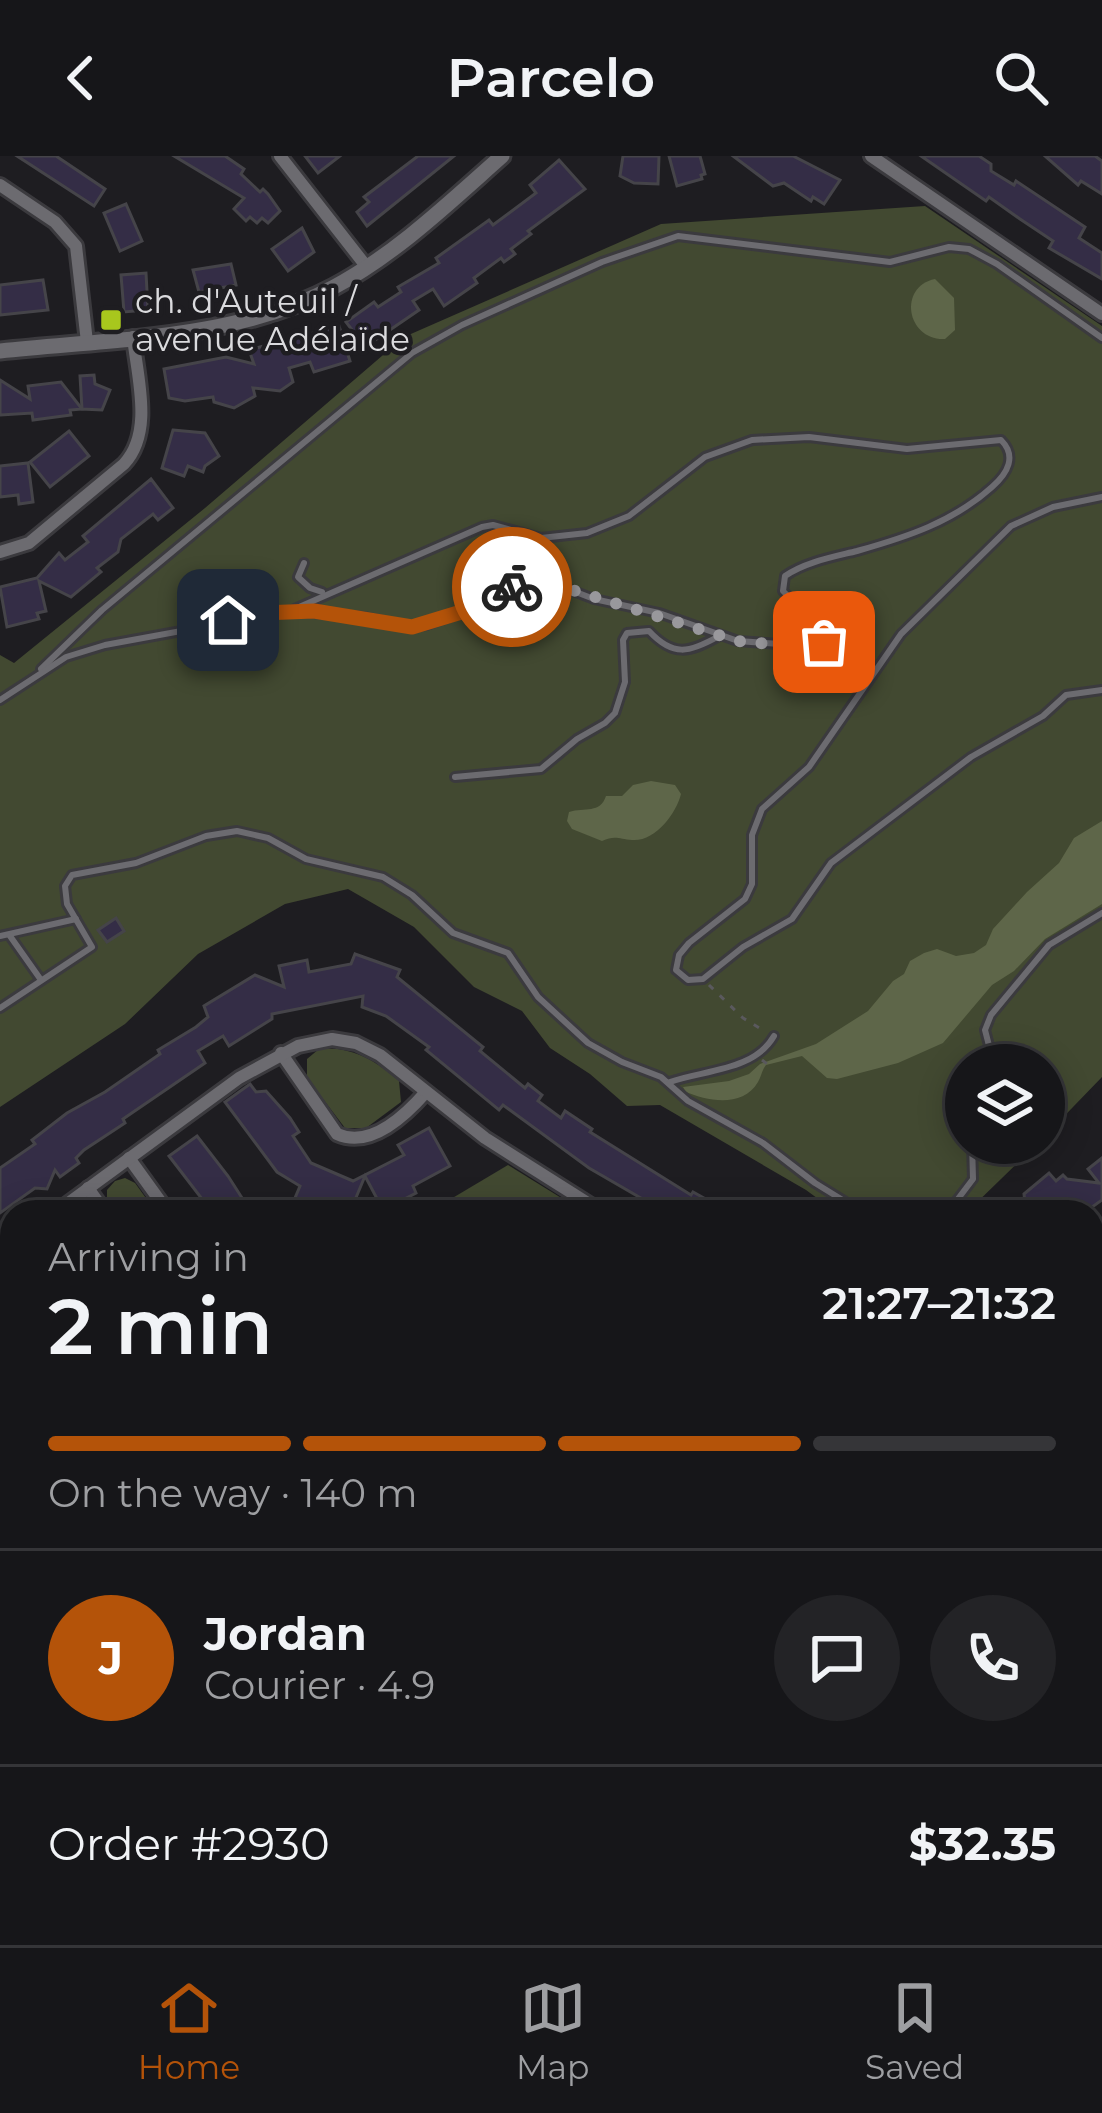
<!DOCTYPE html>
<html lang="en">
<head>
<meta charset="utf-8">
<style>
  body { margin:0; font-family:Montserrat,sans-serif; background:#232326; color:#f1f3f6; height:100vh; display:flex; flex-direction:column; font-size:45px; white-space:nowrap }
  * { box-sizing:border-box; margin:0 }
  p { font-size:39px; color:#9e9fa2 }
  .icon { flex:none; width:66px; height:66px; fill:none; stroke:currentColor; stroke-width:2; stroke-linecap:round; stroke-linejoin:round }
  .map { position:relative; flex:1; overflow:hidden }
  .details { position:absolute; left:0px; top:1044px; width:1104px; height:747px; display:flex; flex-direction:column; background:#161619; border-radius:36px 36px 0 0; box-shadow:0 6px 30px #0003,0 0 0 3px #353538 }
  .details>* { flex:none }
  .fabs { position:absolute; left:945px; top:888px; display:grid; gap:24px }
  .fabs a { display:grid; place-items:center; width:120px; height:120px; border-radius:50%; background:#161619; box-shadow:0 6px 30px #0003,0 0 0 3px #353538; font-size:60px }
  .pin { position:absolute; display:grid; place-items:center; width:102px; height:102px; color:#fff; margin:-51px; border-radius:24px; box-shadow:0 6px 18px #0006 }
  .courier { position:absolute; display:grid; place-items:center; width:120px; height:120px; margin:-60px; border:9px solid #b45309; border-radius:50%; background:#fff; color:#222; box-shadow:0 3px 15px #0007 }
  .head em { font-style:normal; font-weight:600 }
  .head div { display:flex; flex-direction:column-reverse }
  .head { display:flex; align-items:center; justify-content:space-between; height:204px; padding:0 48px }
  h1 { font-size:78px; font-weight:600; line-height:90px }
  .bar { display:grid; grid-template-columns:repeat(4,1fr); gap:18px 12px; align-content:center; height:144px; padding:0 48px }
  .bar i { height:15px; border-radius:9px; background:#353538 }
  .bar .on { background:#b45309 }
  .bar p { grid-column:span 4 }
  .line { display:flex; align-items:center; gap:30px; padding:0 48px; border-top:3px solid #353538 }
  .line div { flex:1 }
  .round { display:grid; place-items:center; flex:none; width:126px; height:126px; border-radius:63px; background:#232326 }
  header { display:flex; justify-content:space-between; align-items:center; height:156px; padding:0 48px; background:#161619; font-size:54px; font-weight:600 }
  .tab-bar { display:flex; justify-content:space-around; align-items:center; height:168px; border-top:3px solid #353538; background:#161619; font-size:33px; color:#9e9fa2 }
  .tab-bar a { display:grid; justify-items:center; gap:6px }
  .tab-bar .on { color:#b45309 }
  .map>svg:first-child { display:block }
  .green { fill:#424931 }
  .water { fill:#5e6649 }
  .building { fill:#342d46; stroke:#454449; stroke-width:3 }
  .lines { fill:none; stroke-linecap:round; stroke-linejoin:round }
  .service-casing { stroke:#3b3a3e; stroke-width:12 }
  .minor-casing { stroke:#3b3a3e; stroke-width:18 }
  .tertiary-casing { stroke:#3b3a3e; stroke-width:21 }
  .path { stroke:#5a595d; stroke-width:3; stroke-dasharray:6 9; stroke-linecap:butt }
  .service { stroke:#6c6b70; stroke-width:6 }
  .minor { stroke:#6c6b70; stroke-width:12 }
  .tertiary { stroke:#6c6b70; stroke-width:15 }
  .done { stroke:#99989c; stroke-width:12; stroke-dasharray:0 21.6 }
  .route { stroke:#b45309; stroke-width:15 }
  .poi-dot { fill:#a8c71d; stroke:#1e1d21; stroke-width:4.5 }
  .labels { text-anchor:middle; dominant-baseline:central; stroke-width:9; stroke-linejoin:round; paint-order:stroke }
  .poi-label { font-size:33px; fill:#dbdbde; stroke:#1e1d21; text-anchor:start }
</style>
</head>
<body>
<header><svg class="icon" aria-label="back" viewBox="0 0 24 24"><path d="M15 5l-7 7 7 7"/></svg>Parcelo<svg class="icon" aria-label="search" viewBox="0 0 24 24"><circle cx="10" cy="10" r="6"/><path d="M15 15l6 6"/></svg></header>
<div class="map">
<svg width="1102" height="1789" viewBox="0 0 1102 1789">
  <rect width="100%" height="100%" fill="#1e1d21"/>
  <g class="green">
    <polygon points="925,50 1102,170 1102,921 1044,981 1044,909 966,909 966,987 1038,987 967,1056 836,1056 806,1034 660,949 627,950 590,918 550,892 522,855 474,831 414,771 348,733 285,748 198,798 125,868 0,951 0,499 14,507 205,352 404,181 661,68"/>
    <path d="M 319,893 C 351,890 375,904 399,925 L 401,946 L 366,972 L 345,972 L 307,922 L 307,903 Z"/>
    <polygon points="508,1009 584,1056 429,1056"/>
    <polygon points="125,1022 135,1027 156,1056 115,1056 107,1045 107,1034 115,1025"/>
    <polygon points="1102,1513 1102,1789 630,1789 637,1779 1092,1779 1092,1514"/>
    <polygon points="12,1531 12,1779 158,1779 159,1789 0,1789 0,1532"/>
  </g>
  <g class="water">
    <path d="M 935,123 L 954,142 L 955,174 L 945,183 C 907,185 897,131 935,123 Z"/>
    <path d="M 651,625 L 675,629 L 681,638 C 676,658 655,686 632,684 C 619,683 615,679 602,685 L 572,673 L 567,665 L 569,656 C 585,651 600,658 606,640 L 622,640 L 633,629 Z"/>
    <path d="M 1102,665 L 1102,748 L 1045,783 L 1014,815 L 992,829 L 943,887 L 898,907 L 837,923 L 827,922 L 802,900 L 766,909 C 762,914 761,921 758,926 C 743,952 707,945 686,936 L 683,931 L 729,925 L 749,918 L 760,908 L 816,888 L 868,855 L 893,825 L 904,818 L 910,805 L 924,797 L 937,793 L 956,800 L 974,797 L 986,789 L 993,773 L 1027,736 L 1059,707 L 1074,682 Z"/>
  </g>
  <g class="building">
    <polygon points="17,0 56,0 105,33 94,50"/>
    <polygon points="174,0 225,0 244,13 241,18 260,36 263,33 268,38 280,55 268,67 262,62 257,67 250,61 246,65 234,53 244,42"/>
    <polygon points="305,0 340,0 318,17"/>
    <polygon points="418,0 454,0 367,70 357,56 369,46 364,41"/>
    <polygon points="623,0 659,0 658,28 634,27 620,20"/>
    <polygon points="669,0 700,0 705,18 701,19 702,23 677,30"/>
    <polygon points="733,0 793,0 840,24 824,48 813,41 811,45 784,27 773,30"/>
    <polygon points="921,0 979,0 991,8 991,15 1014,29 1016,25 1085,71 1079,82 1102,97 1102,123 1049,92 1053,85 1020,63 989,41 986,45"/>
    <polygon points="1045,0 1095,0 1102,5 1102,38 1081,25 1078,29"/>
    <polygon points="559,4 585,33 528,75 531,78 511,93 515,98 504,106 501,102 474,122 477,127 444,150 433,133 413,145 419,154 365,191 346,166 374,146 378,151 401,136 398,131 439,107 436,102 489,64 493,69 536,37 530,29"/>
    <polygon points="126,48 142,85 120,95 104,57"/>
    <polygon points="302,72 314,96 288,115 272,93"/>
    <polygon points="231,108 236,129 199,136 193,114"/>
    <polygon points="146,117 148,154 124,156 121,119"/>
    <polygon points="43,124 48,154 0,159 0,129"/>
    <polygon points="339,170 350,205 314,216 310,206 289,212 293,226 280,235 253,232 255,240 234,252 214,246 213,241 185,245 169,242 164,213 226,201 254,208 249,194"/>
    <polygon points="94,219 95,228 110,234 102,254 82,253 80,220"/>
    <polygon points="0,224 30,243 28,230 61,226 82,253 70,254 71,259 33,264 32,257 0,259"/>
    <polygon points="173,274 205,277 219,300 205,310 203,316 188,310 184,320 162,312"/>
    <polygon points="69,275 89,300 50,331 30,306"/>
    <polygon points="28,307 33,346 19,348 18,339 0,341 0,310"/>
    <polygon points="151,323 173,352 158,364 153,358 121,383 118,396 97,412 101,416 71,441 39,425 46,455 37,457 39,463 7,471 0,431 37,422 59,397 65,404 88,386 83,380"/>
    <polygon points="116,762 124,775 107,786 98,774"/>
    <polygon points="355,798 400,814 397,821 483,891 480,895 525,932 528,928 542,939 538,945 561,962 565,955 592,973 590,976 691,1039 693,1036 729,1056 665,1056 589,1012 503,949 499,954 426,894 429,891 386,860 362,851 363,840 272,858 272,863 229,890 223,880 198,895 205,907 123,963 125,967 84,994 76,1002 79,1007 60,1021 55,1014 47,1033 35,1032 0,1057 0,1012 35,988 32,984 67,957 105,936 160,898 158,894 196,871 208,861 204,850 255,819 284,831 279,810 307,804 309,816 351,808"/>
    <polygon points="250,928 256,936 266,935 290,962 299,976 293,980 311,1007 353,1025 404,999 398,989 429,972 450,1010 413,1030 416,1037 383,1054 365,1020 350,1056 327,1056 295,1042 300,1030 277,1016 225,946"/>
    <polygon points="197,980 228,1020 251,1056 212,1056 169,1000"/>
    <polygon points="1102,1002 1102,1044 1085,1056 1026,1056 1024,1038 1049,1017 1056,1025 1063,1019 1067,1023 1099,1027 1088,1013"/>
    <polygon points="12,1125 12,1393 1,1393 0,1134"/>
  </g>
  <g class="lines">
    <defs>
      <g id="service">
        <polyline points="1102,341 1053,351 1011,370 901,478 809,611 762,653 752,679 752,728 745,743 689,787 679,799 676,814 688,824 703,823 743,791 792,763 831,707 971,601 1043,560 1066,539 1102,534"/>
        <polyline points="304,407 298,421 310,432 322,436"/>
        <polyline points="41,513 102,454 412,197 462,169 602,106 678,80 890,106 949,91 969,93 997,108 1102,182"/>
        <path d="M 0,544 L 66,501 L 105,489 L 290,455 L 363,461 L 412,471 L 426,469 L 481,450 L 531,425 L 555,428 L 594,443 L 659,457 L 738,485 L 821,491 L 823,475 L 783,435 L 785,420 C 805,406 833,401 857,395 C 907,381 953,366 992,331 C 1008,317 1017,300 1001,284 L 907,293 L 809,281 L 752,284 L 705,301 L 629,360 L 587,377 L 541,382 L 493,369 L 482,371 L 290,455"/>
        <path d="M 455,621 L 541,613 L 577,583 L 605,567 L 615,557 L 625,526 L 623,484 L 627,477 L 649,475 C 673,501 689,497 719,480"/>
        <polyline points="0,780 76,763"/>
        <polyline points="10,780 41,824"/>
        <polyline points="0,852 92,791 67,748 65,730 72,719 136,707 206,680 237,675 268,682 306,703 383,721 412,739 453,777 508,797 538,841 588,887 622,906 661,921 688,945 763,987 815,1027 862,1056"/>
        <polyline points="994,909 985,874 991,859 1049,789 1102,757"/>
        <path d="M 670,926 C 704,914 754,915 774,880"/>
        <polyline points="948,1056 973,1023 972,987"/>
        <polyline points="0,1574 12,1573"/>
        <polyline points="137,1789 137,1779"/>
      </g>
      <g id="minor">
        <polyline points="280,0 366,110"/>
        <polyline points="871,0 1102,158"/>
        <polyline points="0,29 55,66 76,90 87,186"/>
        <path d="M 0,396 L 29,387 L 124,308 C 154,276 137,221 133,181"/>
        <path d="M 281,897 L 337,978 C 370,993 405,960 426,936"/>
        <polyline points="129,1002 168,1056"/>
        <polyline points="88,1032 105,1056"/>
        <polyline points="56,1056 239,922 298,890 332,883 356,887 380,899 485,982 602,1056"/>
        <polyline points="1092,1097 1102,1089"/>
        <polyline points="0,1098 12,1089"/>
        <polyline points="0,1421 12,1421"/>
        <polyline points="1092,1501 1102,1500"/>
        <polyline points="270,1779 271,1789"/>
        <polyline points="440,1779 441,1789"/>
        <polyline points="606,1789 612,1779"/>
        <polyline points="620,1789 627,1779"/>
      </g>
      <path id="tertiary" d="M 0,195 C 110,183 235,184 334,131 C 396,98 450,46 502,0"/>
    </defs>
    <use href="#service" class="service-casing"/>
    <use href="#minor" class="minor-casing"/>
    <use href="#tertiary" class="tertiary-casing"/>
    <g class="path">
      <polyline points="709,829 743,862 766,876"/>
      <polyline points="762,904 771,911"/>
      <polyline points="1092,1527 1102,1524"/>
      <polyline points="1092,1611 1102,1614"/>
      <polyline points="1092,1663 1102,1663"/>
    </g>
    <use href="#service" class="service"/>
    <use href="#minor" class="minor"/>
    <use href="#tertiary" class="tertiary"/>
  </g>
  <g class="lines">
    <polyline class="done" points="512,431 543,425 738,485 815,492 824,486"/>
    <polyline class="route" points="228,464 262,457 314,455 412,471 481,450 512,431"/>
  </g>
  <rect class="poi-dot" x="99" y="152" width="24" height="24" rx="6"/>
  <g class="labels">
    <g class="poi-label">
      <text x="135" y="145">ch. d'Auteuil /<tspan x="135" dy="38">avenue Adélaïde</tspan></text>
    </g>
  </g>
</svg>
<div class="fabs">
<a><svg class="icon" aria-label="layers" viewBox="0 0 24 24"><path d="M12 4l9 5-9 5-9-5zM3 14l9 5 9-5"/></svg></a>
</div>
<div class="pin" style="left:824px;top:486px;background:#ea580c"><svg class="icon" aria-label="bag" viewBox="0 0 24 24"><path d="M5 8h14l-1 12H6zM9 8a3 3 0 0 1 6 0"/></svg></div>
<div class="pin" style="left:228px;top:464px;background:#1f2937"><svg class="icon" aria-label="home" viewBox="0 0 24 24"><path d="M3 11l9-7 9 7M6 9v11h12V9"/></svg></div>
<div class="courier" style="left:512px;top:431px"><svg class="icon" aria-label="bike" viewBox="0 0 24 24"><circle cx="6" cy="16" r="4"/><circle cx="18" cy="16" r="4"/><path d="M6 16l4-8h5l3 8M10 8l3 8H6M13 5h3"/></svg></div>
<section class="details">
<div class="head"><div><h1>2 min</h1><p>Arriving in</p></div><em>21:27–21:32</em></div>
<div class="bar"><i class="on"></i><i class="on"></i><i class="on"></i><i></i><p>On the way · 140 m</p></div>
<div class="line" style="height:216px"><b class="round" style="background:#b45309;color:#fff">J</b><div><b>Jordan</b><p>Courier · 4.9</p></div><a class="round"><svg class="icon" aria-label="chat" viewBox="0 0 24 24"><path d="M4 5h16v11H9l-5 4z"/></svg></a><a class="round"><svg class="icon" aria-label="phone" viewBox="0 0 24 24"><path d="M5 4h4l2 5-3 2q2 4 5 5l2-3 5 2v4C11 20 4 13 5 4z"/></svg></a></div>
<div class="line" style="height:156px"><div>Order #2930</div><b>$32.35</b></div>
</section>
</div>
<nav class="tab-bar">
<a class="on"><svg class="icon" aria-label="home" viewBox="0 0 24 24"><path d="M3 11l9-7 9 7M6 9v11h12V9"/></svg>Home</a>
<a><svg class="icon" aria-label="map" viewBox="0 0 24 24"><path d="M3 6l6-2 6 2 6-2v14l-6 2-6-2-6 2zM9 4v14M15 6v14"/></svg>Map</a>
<a><svg class="icon" aria-label="saved" viewBox="0 0 24 24"><path d="M7 4h10v16l-5-4-5 4z"/></svg>Saved</a>
</nav>
</body>
</html>
